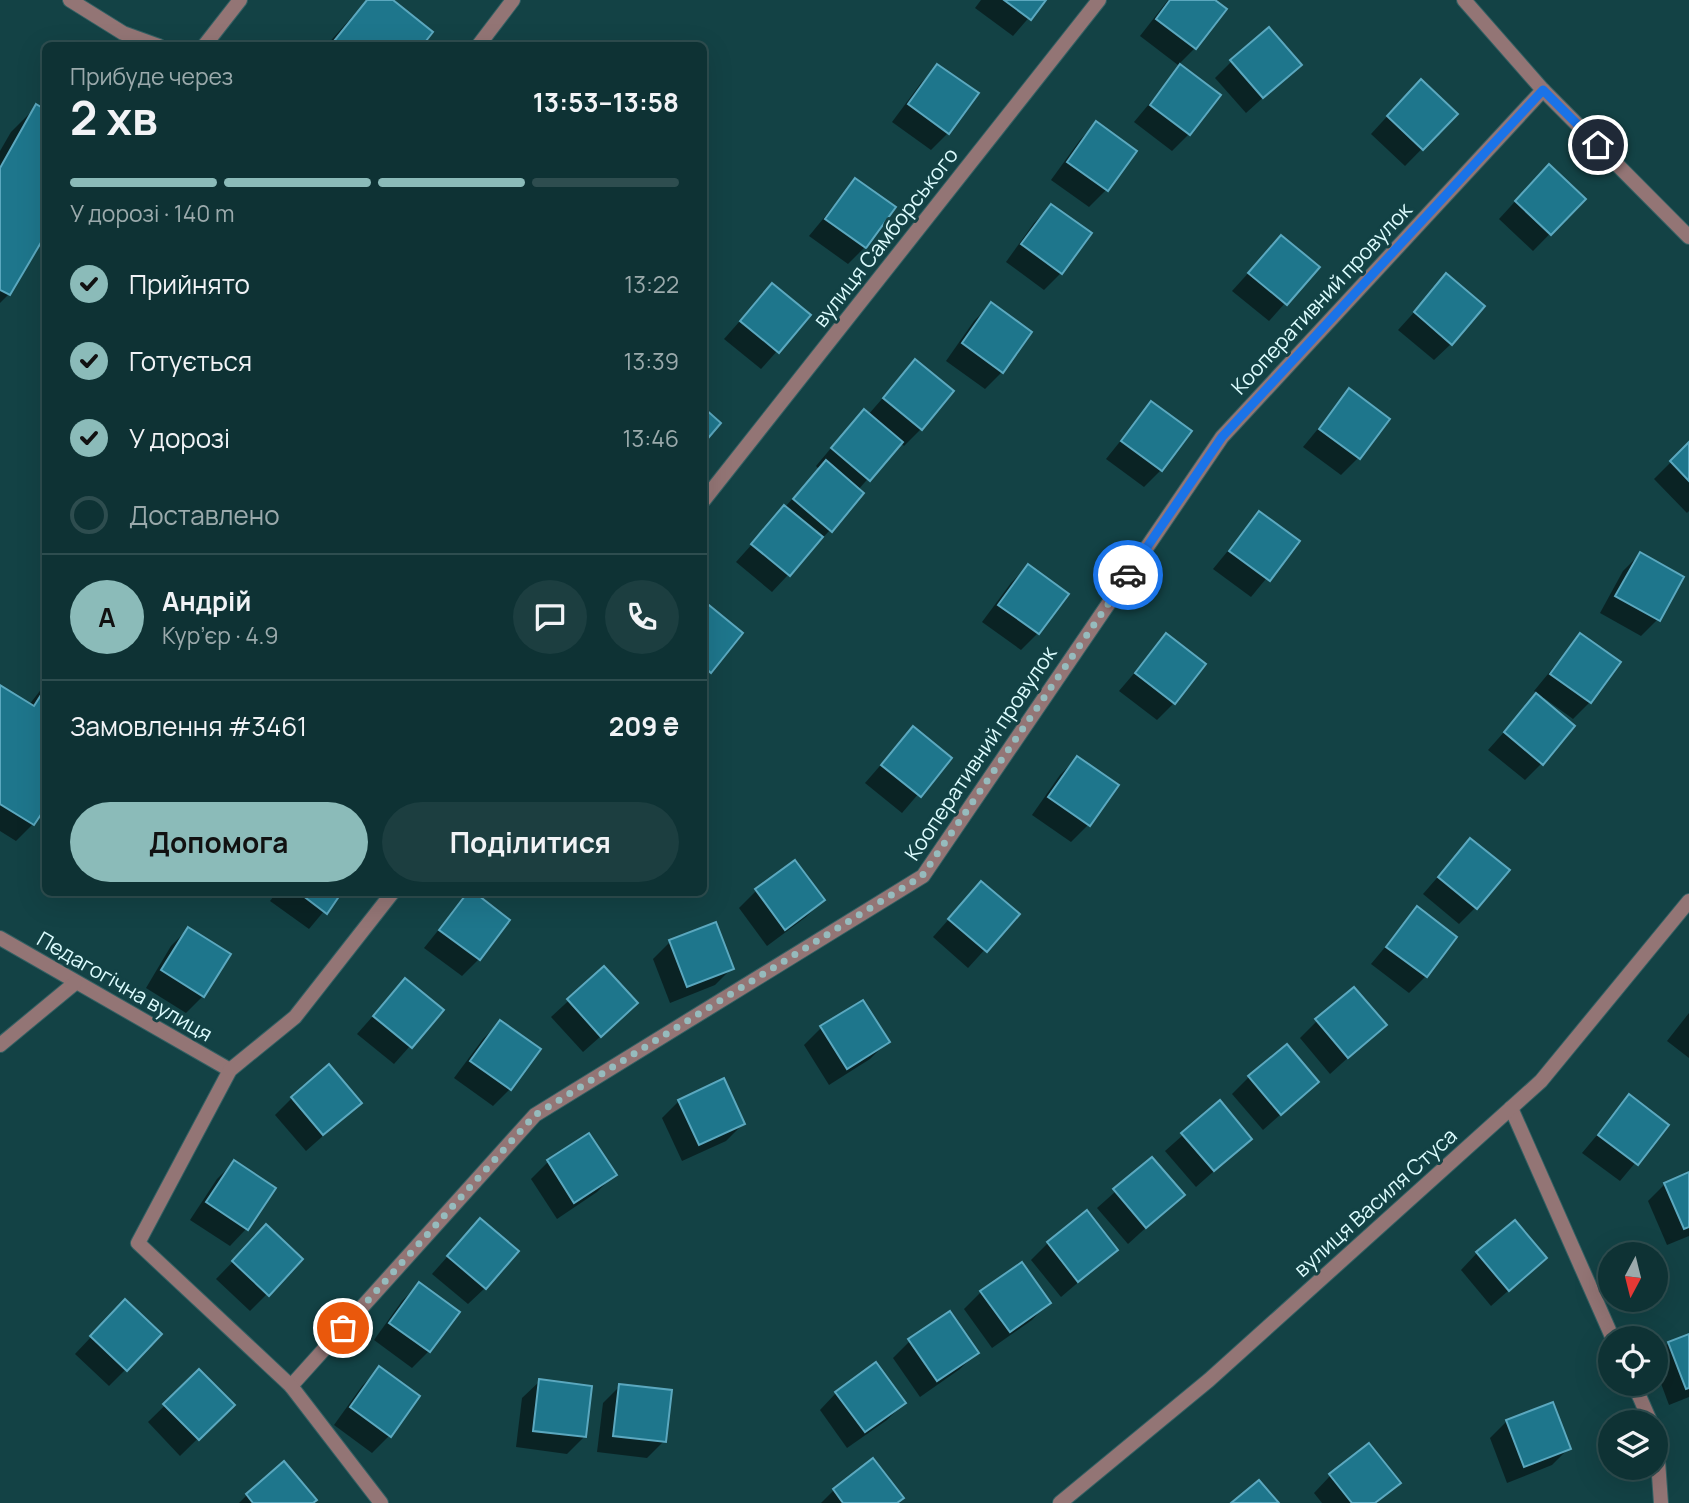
<!DOCTYPE html>
<html lang="uk">
<head>
<meta charset="utf-8">
<style>
  body { margin:0; font-family:Manrope,sans-serif; background:#1c3e40; color:#f1f3f6; height:100vh; display:flex; flex-direction:column; font-size:26px; white-space:nowrap }
  * { box-sizing:border-box; margin:0 }
  p { font-size:23px; color:#9baaac }
  .icon { flex:none; width:38px; height:38px; fill:none; stroke:currentColor; stroke-width:2; stroke-linecap:round; stroke-linejoin:round }
  .map { position:relative; flex:1; overflow:hidden }
  .side { position:absolute; left:42px; top:42px; width:665px; height:854px; display:flex; flex-direction:column; background:#0e3234; border-radius:10px; box-shadow:0 7px 28px #0002,0 0 0 2px #2e4d4f }
  .side>* { flex:none }
  .needle { width:46px; rotate:187deg }
  .controls { position:absolute; left:1598px; top:1242px; display:grid; gap:14px }
  .controls a { display:grid; place-items:center; width:70px; height:70px; border-radius:50%; background:#0e3234; box-shadow:0 7px 28px #0002,0 0 0 2px #2e4d4f; font-size:35px }
  .pin { position:absolute; display:grid; place-items:center; width:60px; height:60px; color:#fff; margin:-30px; border:4px solid #fff; border-radius:50%; box-shadow:0 2px 7px #0007 }
  .courier { position:absolute; display:grid; place-items:center; width:70px; height:70px; margin:-35px; border:5px solid #1a73e8; border-radius:50%; background:#fff; color:#222; box-shadow:0 2px 9px #0007 }
  .overview em { font-style:normal; font-weight:700 }
  .overview div { display:flex; flex-direction:column-reverse }
  .overview { display:flex; align-items:center; justify-content:space-between; height:119px; padding:0 28px }
  h1 { font-size:46px; font-weight:700; line-height:52px }
  .bar { display:grid; grid-template-columns:repeat(4,1fr); gap:10px 7px; align-content:center; height:84px; padding:0 28px }
  .bar i { height:9px; border-radius:5px; background:#2e4d4f }
  .bar .on { background:#8bbbb9 }
  .bar p { grid-column:span 4 }
  .line { display:flex; align-items:center; gap:18px; padding:0 28px; border-top:2px solid #2e4d4f }
  .line div { flex:1 }
  .round { display:grid; place-items:center; flex:none; width:74px; height:74px; border-radius:37px; background:#1c3e40 }
  ol { padding:0 28px; list-style:none }
  li { display:flex; align-items:center; gap:21px; height:77px }
  li p { margin-inline-start:auto }
  li .icon { padding:7px; border-radius:50%; background:#8bbbb9; color:#111; stroke-width:4 }
  li:last-child { color:#9baaac }
  li i { width:38px; height:38px; border:4px solid #2e4d4f; border-radius:50% }
  .cta { display:flex; gap:14px; margin-top:auto; padding:14px 28px }
  .cta a { flex:1; height:80px; border-radius:42px; background:#8bbbb9; color:#111; font-size:28px; font-weight:700; line-height:80px; text-align:center }
  .cta a+a { background:#1c3e40; color:#f1f3f6 }
  .map>svg:first-child { display:block }
  .shadow { fill:#0007 }
  .building { fill:#1e768c; stroke:#5ba8bf; stroke-width:2 }
  .lines { fill:none; stroke-linecap:round; stroke-linejoin:round }
  .minor-casing { stroke:#336063; stroke-width:16 }
  .minor { stroke:#937575; stroke-width:14 }
  .done { stroke:#96bbbd; stroke-width:7; stroke-dasharray:0 12.6 }
  .route { stroke:#1a73e8; stroke-width:9 }
  .labels { text-anchor:middle; dominant-baseline:central; stroke-width:6; stroke-linejoin:round; paint-order:stroke }
  .street-label { font-size:21px; fill:#dcfcfe; stroke:#134245 }
</style>
</head>
<body>
<div class="map">
<svg width="1689" height="1503" viewBox="0 0 1689 1503">
  <rect width="100%" height="100%" fill="#134245"/>
  <g class="shadow">
    <polygon points="367,0 391,0 420,46 326,46"/>
    <polygon points="981,0 1044,0 1013,36 975,8"/>
    <polygon points="1168,0 1212,0 1195,48 1178,65 1140,36"/>
    <polygon points="1232,61 1299,65 1246,113 1215,78"/>
    <polygon points="938,66 948,133 931,150 892,122 921,83"/>
    <polygon points="1180,67 1189,134 1172,151 1134,122"/>
    <polygon points="1404,98 1456,114 1405,166 1371,134"/>
    <polygon points="36,107 9,294 0,303 0,151 11,132"/>
    <polygon points="1096,123 1135,151 1106,190 1089,207 1051,180 1080,140"/>
    <polygon points="855,180 865,247 848,264 809,236"/>
    <polygon points="1532,183 1584,199 1533,251 1499,219"/>
    <polygon points="1051,206 1061,273 1044,290 1006,262 1034,223"/>
    <polygon points="1281,237 1317,267 1269,321 1232,291"/>
    <polygon points="1447,276 1451,344 1434,360 1398,330"/>
    <polygon points="772,285 809,315 761,369 724,339"/>
    <polygon points="991,304 1002,372 985,389 946,361 974,321"/>
    <polygon points="915,361 921,429 904,446 900,442 858,490 830,530 772,592 736,562 819,469 816,466 847,429 864,412 868,415"/>
    <polygon points="1350,390 1358,458 1341,475 1303,447"/>
    <polygon points="1151,403 1161,470 1144,487 1106,459"/>
    <polygon points="1689,444 1689,511 1687,513 1654,479"/>
    <polygon points="1259,513 1297,541 1251,597 1213,569"/>
    <polygon points="1640,554 1658,619 1641,636 1600,613 1623,571"/>
    <polygon points="1028,566 1038,633 1021,650 982,622 1011,583"/>
    <polygon points="704,604 740,634 704,678"/>
    <polygon points="1580,635 1590,702 1573,719 1544,698 1542,763 1525,780 1488,750 1538,694 1534,691"/>
    <polygon points="1166,636 1174,703 1157,720 1119,691"/>
    <polygon points="46,683 46,804 33,824 16,841 0,831 0,687 29,705"/>
    <polygon points="913,728 949,758 902,813 865,783"/>
    <polygon points="1077,758 1116,785 1088,825 1071,842 1032,815 1060,775"/>
    <polygon points="1470,840 1476,907 1459,924 1423,894"/>
    <polygon points="795,862 823,900 806,917 767,946 739,908 756,891"/>
    <polygon points="277,892 340,892 309,929 270,901"/>
    <polygon points="469,892 479,959 462,976 424,948"/>
    <polygon points="965,901 1017,914 968,968 933,937"/>
    <polygon points="1417,909 1426,976 1409,993 1371,964"/>
    <polygon points="188,929 203,996 186,1013 146,988 171,946"/>
    <polygon points="670,942 732,968 715,985 670,1003 653,959"/>
    <polygon points="604,968 619,1020 583,1052 551,1017"/>
    <polygon points="405,980 442,1010 394,1064 357,1034"/>
    <polygon points="862,1002 887,1042 870,1059 829,1085 804,1045 821,1028"/>
    <polygon points="1689,1013 1689,1058 1667,1041"/>
    <polygon points="1317,1021 1384,1025 1330,1074 1300,1038"/>
    <polygon points="500,1022 510,1089 493,1106 454,1078 483,1039"/>
    <polygon points="1249,1077 1317,1082 1263,1130 1232,1094"/>
    <polygon points="1629,1097 1666,1126 1620,1181 1582,1153"/>
    <polygon points="292,1098 360,1103 306,1151 275,1115"/>
    <polygon points="679,1101 743,1124 726,1141 682,1161 662,1118"/>
    <polygon points="1219,1103 1250,1139 1196,1187 1165,1151"/>
    <polygon points="588,1136 614,1175 597,1192 557,1219 531,1179 548,1162"/>
    <polygon points="1152,1159 1182,1195 1128,1244 1097,1208"/>
    <polygon points="234,1162 246,1229 230,1246 190,1220 217,1179"/>
    <polygon points="1689,1174 1689,1236 1667,1245 1648,1201 1665,1184"/>
    <polygon points="480,1220 485,1288 468,1304 432,1274"/>
    <polygon points="1048,1243 1116,1250 1061,1297 1031,1260"/>
    <polygon points="250,1244 267,1294 250,1311 216,1279"/>
    <polygon points="1477,1253 1545,1258 1491,1306 1461,1270"/>
    <polygon points="419,1284 429,1351 412,1368 374,1340 402,1301"/>
    <polygon points="981,1292 1048,1303 1032,1320 992,1348 964,1309"/>
    <polygon points="108,1319 126,1369 109,1386 75,1354"/>
    <polygon points="1689,1336 1689,1397 1669,1405 1656,1370 1656,1357 1669,1343"/>
    <polygon points="910,1341 976,1353 960,1369 920,1397 893,1358"/>
    <polygon points="379,1369 418,1397 389,1436 372,1453 334,1425 362,1386"/>
    <polygon points="199,1372 232,1405 180,1456 148,1422"/>
    <polygon points="540,1381 584,1437 567,1454 516,1447 522,1398"/>
    <polygon points="620,1386 664,1441 647,1458 597,1452 603,1403"/>
    <polygon points="836,1393 904,1403 887,1420 847,1448 820,1410"/>
    <polygon points="1507,1421 1569,1448 1552,1465 1507,1483 1490,1438"/>
    <polygon points="872,1461 896,1503 821,1503 834,1490"/>
    <polygon points="284,1464 311,1503 239,1503 247,1495"/>
    <polygon points="1330,1476 1398,1483 1377,1503 1322,1503 1314,1493"/>
  </g>
  <g class="building">
    <polygon points="367,0 393,0 433,32 422,46 330,46"/>
    <polygon points="1004,0 1046,0 1031,20"/>
    <polygon points="1170,0 1215,0 1227,9 1196,49 1156,19"/>
    <polygon points="1269,27 1302,65 1263,98 1230,60"/>
    <polygon points="937,64 979,93 949,134 908,104"/>
    <polygon points="1180,64 1221,95 1190,135 1150,105"/>
    <polygon points="1421,79 1458,114 1423,150 1387,116"/>
    <polygon points="36,104 46,110 46,234 10,295 0,290 0,168"/>
    <polygon points="1096,121 1137,151 1108,191 1067,162"/>
    <polygon points="1549,164 1586,199 1551,235 1515,201"/>
    <polygon points="855,178 896,207 866,248 825,219"/>
    <polygon points="1051,204 1092,233 1062,274 1021,244"/>
    <polygon points="1281,235 1320,267 1287,305 1248,273"/>
    <polygon points="1446,273 1485,306 1452,345 1414,312"/>
    <polygon points="772,283 811,315 779,353 740,321"/>
    <polygon points="991,302 1032,332 1003,373 962,343"/>
    <polygon points="915,359 954,391 922,430 883,398"/>
    <polygon points="1349,388 1390,419 1360,459 1319,429"/>
    <polygon points="1151,401 1192,431 1162,471 1121,441"/>
    <polygon points="704,408 721,423 704,443"/>
    <polygon points="864,409 903,442 870,481 831,448"/>
    <polygon points="1689,442 1689,481 1670,461"/>
    <polygon points="826,460 864,493 832,532 793,499"/>
    <polygon points="784,505 823,537 790,576 751,544"/>
    <polygon points="1259,511 1300,541 1270,581 1229,551"/>
    <polygon points="1640,552 1684,577 1660,621 1615,596"/>
    <polygon points="1028,564 1069,594 1039,634 998,605"/>
    <polygon points="704,601 743,633 711,673 704,667"/>
    <polygon points="1166,633 1206,664 1175,704 1135,673"/>
    <polygon points="1580,633 1621,662 1591,703 1550,674"/>
    <polygon points="0,685 34,706 46,687 46,807 34,825 0,804"/>
    <polygon points="1536,693 1575,726 1543,765 1504,732"/>
    <polygon points="913,726 952,758 921,797 881,765"/>
    <polygon points="1077,756 1119,785 1090,826 1048,797"/>
    <polygon points="1470,838 1510,870 1477,909 1438,877"/>
    <polygon points="795,860 825,900 785,930 755,889"/>
    <polygon points="981,881 1020,914 987,952 948,919"/>
    <polygon points="298,892 342,892 327,914"/>
    <polygon points="468,892 474,892 510,920 480,960 439,930"/>
    <polygon points="1417,906 1457,937 1427,977 1386,947"/>
    <polygon points="716,922 734,969 687,987 669,940"/>
    <polygon points="188,927 231,954 204,997 161,970"/>
    <polygon points="604,966 638,1003 601,1037 567,999"/>
    <polygon points="405,978 444,1010 412,1048 373,1016"/>
    <polygon points="1354,987 1387,1025 1348,1058 1315,1019"/>
    <polygon points="863,1000 890,1042 847,1069 820,1026"/>
    <polygon points="500,1020 541,1049 511,1090 470,1061"/>
    <polygon points="1287,1044 1319,1082 1281,1115 1248,1076"/>
    <polygon points="329,1064 362,1103 323,1135 291,1097"/>
    <polygon points="724,1078 745,1124 699,1145 678,1100"/>
    <polygon points="1629,1094 1669,1125 1638,1165 1598,1135"/>
    <polygon points="1220,1100 1252,1139 1214,1171 1181,1133"/>
    <polygon points="589,1133 617,1175 574,1203 547,1160"/>
    <polygon points="1152,1157 1185,1195 1146,1228 1113,1189"/>
    <polygon points="234,1160 276,1188 248,1230 206,1202"/>
    <polygon points="1689,1172 1689,1227 1684,1229 1664,1183"/>
    <polygon points="1087,1210 1118,1250 1078,1282 1047,1242"/>
    <polygon points="480,1218 519,1251 486,1289 447,1256"/>
    <polygon points="1515,1220 1547,1258 1509,1291 1476,1252"/>
    <polygon points="266,1224 303,1259 269,1296 232,1261"/>
    <polygon points="1022,1262 1051,1303 1010,1332 980,1291"/>
    <polygon points="419,1282 460,1312 430,1352 389,1323"/>
    <polygon points="125,1299 162,1334 127,1371 90,1336"/>
    <polygon points="950,1311 979,1353 937,1381 908,1339"/>
    <polygon points="1689,1334 1689,1388 1686,1389 1668,1342"/>
    <polygon points="876,1362 906,1403 865,1432 835,1392"/>
    <polygon points="379,1366 420,1396 391,1437 350,1407"/>
    <polygon points="199,1369 235,1405 199,1440 163,1404"/>
    <polygon points="539,1379 592,1386 586,1437 533,1431"/>
    <polygon points="619,1384 672,1390 666,1442 613,1436"/>
    <polygon points="1553,1402 1571,1449 1524,1467 1506,1420"/>
    <polygon points="1369,1443 1401,1483 1375,1503 1352,1503 1329,1474"/>
    <polygon points="873,1458 904,1498 897,1503 843,1503 833,1489"/>
    <polygon points="284,1461 317,1500 313,1503 253,1503 246,1494"/>
    <polygon points="1259,1480 1279,1503 1231,1503"/>
  </g>
  <g class="lines">
    <defs>
      <g id="minor">
        <polyline points="70,0 123,33 159,46"/>
        <polyline points="1464,0 1543,90 1689,237"/>
        <polyline points="204,46 240,0"/>
        <polyline points="478,46 513,0"/>
        <polyline points="704,500 1099,0"/>
        <polyline points="0,938 230,1070"/>
        <polyline points="0,1045 75,983"/>
        <polyline points="1511,1108 1613,1339"/>
        <polyline points="1634,1384 1651,1423"/>
        <polyline points="291,1386 535,1115 923,876 1222,437 1543,90"/>
        <polyline points="1656,1433 1661,1503"/>
        <polyline points="381,1503 291,1386 138,1243 230,1070 295,1017 393,892"/>
        <polyline points="1060,1503 1209,1380 1541,1081 1689,901"/>
      </g>
    </defs>
    <use href="#minor" class="minor-casing"/>
    <use href="#minor" class="minor"/>
  </g>
  <g class="lines">
    <polyline class="done" points="343,1328 535,1115 922,876 1128,575"/>
    <polyline class="route" points="1128,575 1222,437 1543,90 1598,145"/>
  </g>
  <g class="labels">
    <g class="street-label">
      <text transform="translate(885 237) rotate(-52)">вулиця Самборського</text>
      <text transform="translate(1321 298) rotate(-47)">Кооперативний провулок</text>
      <text transform="translate(980 753) rotate(-56)">Кооперативний провулок</text>
      <text transform="translate(125 986) rotate(30)">Педагогічна вулиця</text>
      <text transform="translate(1375 1202) rotate(-42)">вулиця Василя Стуса</text>
    </g>
  </g>
</svg>
<div class="controls">
<a><svg class="needle" viewBox="-14 -14 28 28"><path d="M0-13l5 13h-10z" fill="#e53935"/><path d="M0 13l5-13h-10z" fill="#9baaac"/></svg></a>
<a><svg class="icon" aria-label="locate" viewBox="0 0 24 24"><circle cx="12" cy="12" r="6"/><path d="M12 2v4M12 18v4M2 12h4M18 12h4"/></svg></a>
<a><svg class="icon" aria-label="layers" viewBox="0 0 24 24"><path d="M12 4l9 5-9 5-9-5zM3 14l9 5 9-5"/></svg></a>
</div>
<div class="pin" style="left:343px;top:1328px;background:#ea580c"><svg class="icon" aria-label="bag" viewBox="0 0 24 24"><path d="M5 8h14l-1 12H6zM9 8a3 3 0 0 1 6 0"/></svg></div>
<div class="pin" style="left:1598px;top:145px;background:#1f2937"><svg class="icon" aria-label="home" viewBox="0 0 24 24"><path d="M3 11l9-7 9 7M6 9v11h12V9"/></svg></div>
<div class="courier" style="left:1128px;top:575px"><svg class="icon" aria-label="car" viewBox="0 0 24 24"><path d="M5 17H2v-5l4-1 3-4h7l3 4 3 1v5h-3M9 17h6M6 11h13"/><circle cx="7" cy="17" r="2"/><circle cx="17" cy="17" r="2"/></svg></div>
<section class="side">
<div class="overview"><div><h1>2 хв</h1><p>Прибуде через</p></div><em>13:53–13:58</em></div>
<div class="bar"><i class="on"></i><i class="on"></i><i class="on"></i><i></i><p>У дорозі · 140 m</p></div>
<ol>
<li><svg class="icon" aria-label="check" viewBox="0 0 24 24"><path d="M5 12l5 5 9-10"/></svg>Прийнято<p>13:22</p></li>
<li><svg class="icon" aria-label="check" viewBox="0 0 24 24"><path d="M5 12l5 5 9-10"/></svg>Готується<p>13:39</p></li>
<li><svg class="icon" aria-label="check" viewBox="0 0 24 24"><path d="M5 12l5 5 9-10"/></svg>У дорозі<p>13:46</p></li>
<li><i></i>Доставлено</li>
</ol>
<div class="line" style="height:126px"><b class="round" style="background:#8bbbb9;color:#111">А</b><div><b>Андрій</b><p>Кур’єр · 4.9</p></div><a class="round"><svg class="icon" aria-label="chat" viewBox="0 0 24 24"><path d="M4 5h16v11H9l-5 4z"/></svg></a><a class="round"><svg class="icon" aria-label="phone" viewBox="0 0 24 24"><path d="M5 4h4l2 5-3 2q2 4 5 5l2-3 5 2v4C11 20 4 13 5 4z"/></svg></a></div>
<div class="line" style="height:91px"><div>Замовлення #3461</div><b>209 ₴</b></div>
<div class="cta"><a>Допомога</a><a>Поділитися</a></div>
</section>
</div>
</body>
</html>
